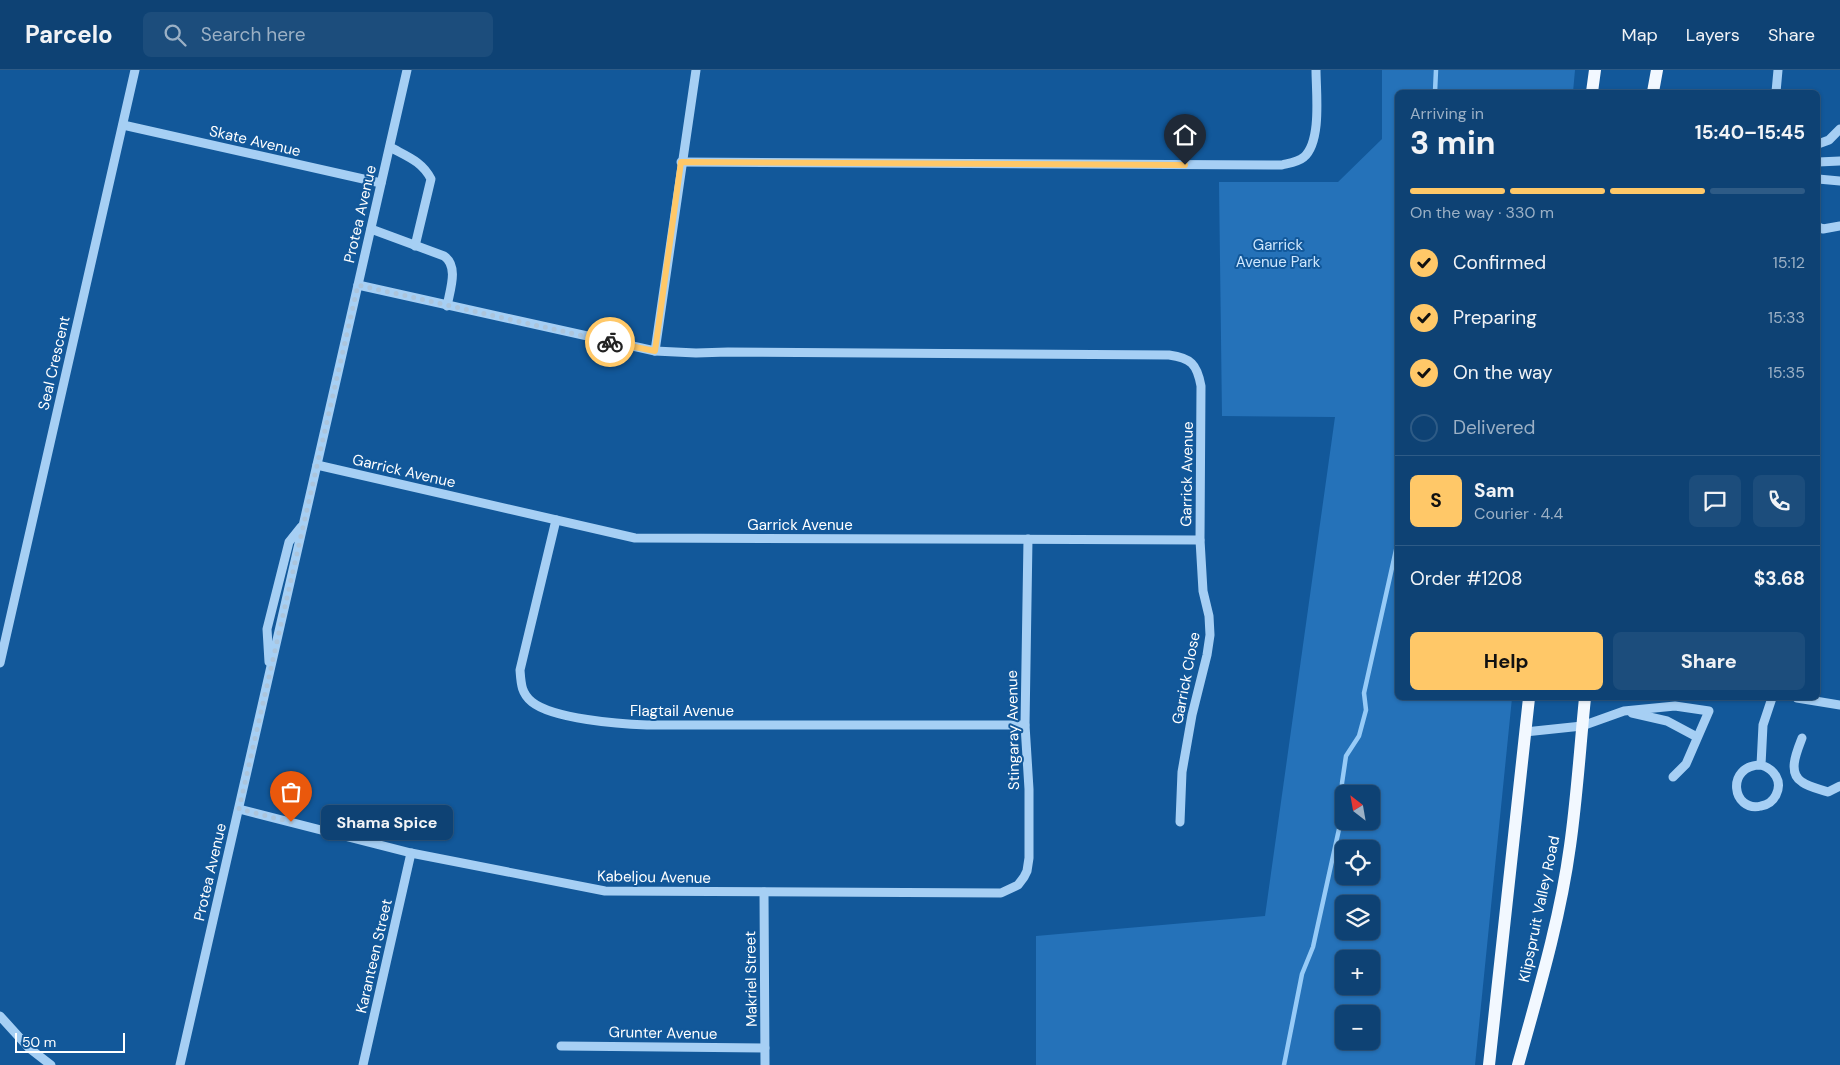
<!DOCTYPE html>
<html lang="en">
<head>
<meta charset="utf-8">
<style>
  body { margin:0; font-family:"DM Sans",sans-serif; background:#1c4d7c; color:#f1f3f6; height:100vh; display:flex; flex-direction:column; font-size:19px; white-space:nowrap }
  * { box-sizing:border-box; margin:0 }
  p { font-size:16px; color:#9bb0c5 }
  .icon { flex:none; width:28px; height:28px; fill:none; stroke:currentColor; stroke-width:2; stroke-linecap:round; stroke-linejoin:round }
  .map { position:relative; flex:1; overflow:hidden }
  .drawer { position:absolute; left:1395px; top:20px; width:425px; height:610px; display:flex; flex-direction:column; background:#0e4274; border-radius:8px; box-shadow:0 1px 4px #0004,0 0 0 1px #2e5b86 }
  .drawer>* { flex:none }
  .needle { width:32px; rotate:329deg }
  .fabs { position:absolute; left:1335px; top:715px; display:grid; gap:10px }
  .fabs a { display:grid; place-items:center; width:45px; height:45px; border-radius:8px; background:#0e4274; box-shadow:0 1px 4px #0004,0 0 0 1px #2e5b86; font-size:25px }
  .scale { position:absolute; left:15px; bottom:12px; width:110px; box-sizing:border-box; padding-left:5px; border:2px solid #fff; border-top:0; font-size:14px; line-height:18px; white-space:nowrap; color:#fff; -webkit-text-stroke:4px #12589a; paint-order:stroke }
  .pin { position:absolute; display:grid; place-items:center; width:42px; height:42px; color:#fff; margin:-51px -21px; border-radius:50% 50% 50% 0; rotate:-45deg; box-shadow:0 0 5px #0007 }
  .pin .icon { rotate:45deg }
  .courier { position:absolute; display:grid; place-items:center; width:50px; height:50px; margin:-25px; border:4px solid #ffc868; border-radius:50%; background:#fff; color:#222; box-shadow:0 1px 6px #0007 }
  .bubble { position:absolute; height:35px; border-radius:8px; background:#0e4274; box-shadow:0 1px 4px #0004,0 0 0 1px #2e5b86; font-size:16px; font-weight:700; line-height:35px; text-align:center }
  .head em { font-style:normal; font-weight:700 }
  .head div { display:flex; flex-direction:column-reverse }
  .head { display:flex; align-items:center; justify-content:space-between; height:85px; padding:0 15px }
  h1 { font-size:32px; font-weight:700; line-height:38px }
  .bar { display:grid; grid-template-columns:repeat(4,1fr); gap:8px 5px; align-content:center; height:60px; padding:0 15px }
  .bar i { height:6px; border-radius:4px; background:#2e5b86 }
  .bar .selected { background:#ffc868 }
  .bar p { grid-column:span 4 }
  .line { display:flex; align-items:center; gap:12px; padding:0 15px; border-top:1px solid #2e5b86 }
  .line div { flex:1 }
  .round { display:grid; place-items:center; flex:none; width:52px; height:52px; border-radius:8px; background:#1c4d7c }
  ol { padding:0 15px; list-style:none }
  li { display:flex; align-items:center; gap:15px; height:55px }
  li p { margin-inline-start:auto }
  li .icon { padding:5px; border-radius:50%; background:#ffc868; color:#111; stroke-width:4 }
  li:last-child { color:#9bb0c5 }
  li i { width:28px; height:28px; border:2px solid #2e5b86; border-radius:50% }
  .primary-button { display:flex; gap:10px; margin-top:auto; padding:10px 15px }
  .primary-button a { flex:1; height:58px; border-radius:8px; background:#ffc868; color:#111; font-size:20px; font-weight:700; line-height:58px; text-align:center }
  .primary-button a+a { background:#1c4d7c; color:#f1f3f6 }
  header { display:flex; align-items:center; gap:30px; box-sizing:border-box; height:70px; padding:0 25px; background:#0e4274; border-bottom:1px solid #2e5b86 }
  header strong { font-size:24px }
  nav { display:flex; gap:28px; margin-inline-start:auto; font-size:18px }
  .search { width:350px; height:45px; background:#1c4d7c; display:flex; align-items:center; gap:12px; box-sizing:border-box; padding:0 18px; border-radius:8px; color:#9bb0c5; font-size:19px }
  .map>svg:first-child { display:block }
  .green { fill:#2572b9; fill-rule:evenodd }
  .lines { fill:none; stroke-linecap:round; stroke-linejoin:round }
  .stream { stroke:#97cbf7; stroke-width:4.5 }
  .minor { stroke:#a6cff4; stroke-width:9 }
  .major { stroke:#f2f8ff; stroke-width:12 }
  .done { stroke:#acc5dc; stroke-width:5; stroke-dasharray:0 9 }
  .route { stroke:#ffc868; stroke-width:6 }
  .labels { text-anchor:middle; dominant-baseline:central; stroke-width:4; stroke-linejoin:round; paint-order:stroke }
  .street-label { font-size:15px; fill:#fff; stroke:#12589a }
  .park-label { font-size:15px; fill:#cee7fe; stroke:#12589a }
</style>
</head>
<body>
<header>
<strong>Parcelo</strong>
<div class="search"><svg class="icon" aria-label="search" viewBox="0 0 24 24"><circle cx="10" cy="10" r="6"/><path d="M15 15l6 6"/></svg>Search here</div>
<nav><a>Map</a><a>Layers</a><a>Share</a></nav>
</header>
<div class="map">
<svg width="1840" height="995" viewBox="0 0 1840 995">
  <rect width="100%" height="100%" fill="#12589a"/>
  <path class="green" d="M 1382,0 L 1575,0 L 1573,22 L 1398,22 L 1398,628 L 1512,628 L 1475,995 L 1036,995 L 1036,866 L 1265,846 L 1335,347 L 1222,346 L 1219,112 L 1338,112 L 1382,69 ZM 1344,724 L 1371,724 L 1371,751 L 1344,751 ZM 1344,779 L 1371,779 L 1371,806 L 1344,806 ZM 1344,834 L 1371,834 L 1371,861 L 1344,861 ZM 1344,889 L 1371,889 L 1371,916 L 1344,916 ZM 1344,944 L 1371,944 L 1371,971 L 1344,971 Z"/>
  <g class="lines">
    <g class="stream">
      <polyline points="1435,22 1436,0"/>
      <polyline points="1284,995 1302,904 1313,877 1341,750 1342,713 1346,686 1359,666 1366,640 1364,623 1398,471"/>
    </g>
    <g class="minor">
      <polyline points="1776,22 1778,0"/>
      <polyline points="123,55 381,113"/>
      <polyline points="1818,74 1829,70 1840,59"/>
      <path d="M 390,77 C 406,86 422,91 431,109 L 415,176"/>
      <path d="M 681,92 L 1282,95 C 1290,93 1298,92 1304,87 C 1322,71 1316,22 1316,0"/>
      <polyline points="1818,92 1840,91"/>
      <polyline points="1818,109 1840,111"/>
      <polyline points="1818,157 1823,159 1840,156"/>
      <path d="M 371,159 L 444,186 C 459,196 450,220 447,236"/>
      <polyline points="655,281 696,0"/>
      <path d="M 317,395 L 635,468 L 1200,470 L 1201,316 C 1197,294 1191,288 1169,285 L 728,282 L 696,283 L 655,281 L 358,215"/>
      <path d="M 556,450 L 520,600 C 521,613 521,623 532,632 C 553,649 620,654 647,655 L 1025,655"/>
      <polyline points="269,592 267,559 289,472 301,457"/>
      <polyline points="0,593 135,0"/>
      <polyline points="1797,628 1840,635"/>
      <polyline points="1632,643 1667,651 1697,667"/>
      <polyline points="1525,662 1582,656 1624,641 1675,636 1709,641 1686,694 1673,707"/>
      <path d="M 1802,668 C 1797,681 1787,703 1802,712 C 1809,717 1819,719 1828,722 L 1840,716"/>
      <path d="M 1761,695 C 1725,695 1732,743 1761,736 C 1768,735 1773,731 1776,725 C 1783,711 1774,699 1761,695 L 1763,655 L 1772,628"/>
      <polyline points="239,739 411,783 605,821 1001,823 1018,815 1024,807 1027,801 1029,788 1029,719 1025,655 1028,469"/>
      <polyline points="1180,752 1182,702 1192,645 1207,585 1210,565 1209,546 1203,521 1200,470"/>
      <polyline points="764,822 765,995"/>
      <polyline points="0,946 29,978 51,995"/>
      <polyline points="561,976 765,978"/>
      <polyline points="180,995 407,0"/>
      <polyline points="363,995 411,783"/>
    </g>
    <g class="major">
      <polyline points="1592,22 1595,0"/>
      <polyline points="1653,22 1657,0"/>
      <polyline points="1489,995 1529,628"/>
      <path d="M 1518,995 C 1538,923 1560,850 1570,776 C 1577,727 1580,677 1585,628"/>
    </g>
  </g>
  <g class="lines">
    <polyline class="done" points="291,752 239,739 358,215 610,272"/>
    <polyline class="route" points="610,272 655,281 681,92 1185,95"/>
  </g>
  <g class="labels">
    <g class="street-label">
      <text transform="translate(255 71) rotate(13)">Skate Avenue</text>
      <text transform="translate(360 144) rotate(-77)">Protea Avenue</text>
      <text transform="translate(54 293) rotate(-77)">Seal Crescent</text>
      <text transform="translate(404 401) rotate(13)">Garrick Avenue</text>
      <text transform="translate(1187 404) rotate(-89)">Garrick Avenue</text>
      <text x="800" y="455">Garrick Avenue</text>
      <text transform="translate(1186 608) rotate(-79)">Garrick Close</text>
      <text x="682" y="641">Flagtail Avenue</text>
      <text transform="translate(1013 660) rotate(-91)">Stingaray Avenue</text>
      <text transform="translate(210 802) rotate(-77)">Protea Avenue</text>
      <text transform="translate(654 807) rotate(1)">Kabeljou Avenue</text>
      <text transform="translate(1539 839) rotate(-78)">Klipspruit Valley Road</text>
      <text transform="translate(374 886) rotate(-77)">Karanteen Street</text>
      <text transform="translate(751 909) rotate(-91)">Makriel Street</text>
      <text transform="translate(663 963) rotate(1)">Grunter Avenue</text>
    </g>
    <g class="park-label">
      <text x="1278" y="175">Garrick<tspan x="1278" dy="17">Avenue Park</tspan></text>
    </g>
  </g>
</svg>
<div class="fabs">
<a><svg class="needle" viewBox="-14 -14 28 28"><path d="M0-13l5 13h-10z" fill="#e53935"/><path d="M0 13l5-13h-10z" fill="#9bb0c5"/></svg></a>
<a><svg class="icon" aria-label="locate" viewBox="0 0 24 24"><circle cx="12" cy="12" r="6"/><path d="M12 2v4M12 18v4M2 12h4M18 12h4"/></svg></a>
<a><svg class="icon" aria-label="layers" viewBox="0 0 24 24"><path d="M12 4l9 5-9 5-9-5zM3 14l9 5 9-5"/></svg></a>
<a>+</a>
<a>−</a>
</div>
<div class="scale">50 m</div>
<div class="pin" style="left:291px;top:752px;background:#ea580c"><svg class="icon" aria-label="bag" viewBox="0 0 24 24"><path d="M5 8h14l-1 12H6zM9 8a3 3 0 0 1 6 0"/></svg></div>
<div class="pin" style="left:1185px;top:95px;background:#1f2937"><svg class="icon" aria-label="home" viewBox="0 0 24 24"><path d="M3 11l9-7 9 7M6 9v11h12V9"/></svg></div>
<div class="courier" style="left:610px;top:272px"><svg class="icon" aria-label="bike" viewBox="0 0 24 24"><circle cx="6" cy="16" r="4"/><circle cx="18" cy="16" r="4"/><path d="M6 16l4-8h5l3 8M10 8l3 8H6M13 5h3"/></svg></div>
<div class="bubble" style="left:321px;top:735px;width:132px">Shama Spice</div>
<section class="drawer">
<div class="head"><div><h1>3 min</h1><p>Arriving in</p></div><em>15:40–15:45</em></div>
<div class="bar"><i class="selected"></i><i class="selected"></i><i class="selected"></i><i></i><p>On the way · 330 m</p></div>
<ol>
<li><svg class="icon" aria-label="check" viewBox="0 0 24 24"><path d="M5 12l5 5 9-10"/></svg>Confirmed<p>15:12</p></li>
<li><svg class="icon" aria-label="check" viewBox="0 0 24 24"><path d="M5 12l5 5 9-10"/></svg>Preparing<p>15:33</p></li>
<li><svg class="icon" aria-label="check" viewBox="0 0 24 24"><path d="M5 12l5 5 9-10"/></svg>On the way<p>15:35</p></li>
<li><i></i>Delivered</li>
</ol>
<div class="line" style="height:90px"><b class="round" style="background:#ffc868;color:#111">S</b><div><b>Sam</b><p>Courier · 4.4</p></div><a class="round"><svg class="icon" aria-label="chat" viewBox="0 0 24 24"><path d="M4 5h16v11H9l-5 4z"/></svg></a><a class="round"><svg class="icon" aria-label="phone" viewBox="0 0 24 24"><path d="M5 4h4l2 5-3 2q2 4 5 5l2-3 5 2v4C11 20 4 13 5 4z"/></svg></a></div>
<div class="line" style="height:65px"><div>Order #1208</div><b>$3.68</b></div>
<div class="primary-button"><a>Help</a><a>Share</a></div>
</section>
</div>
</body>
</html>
